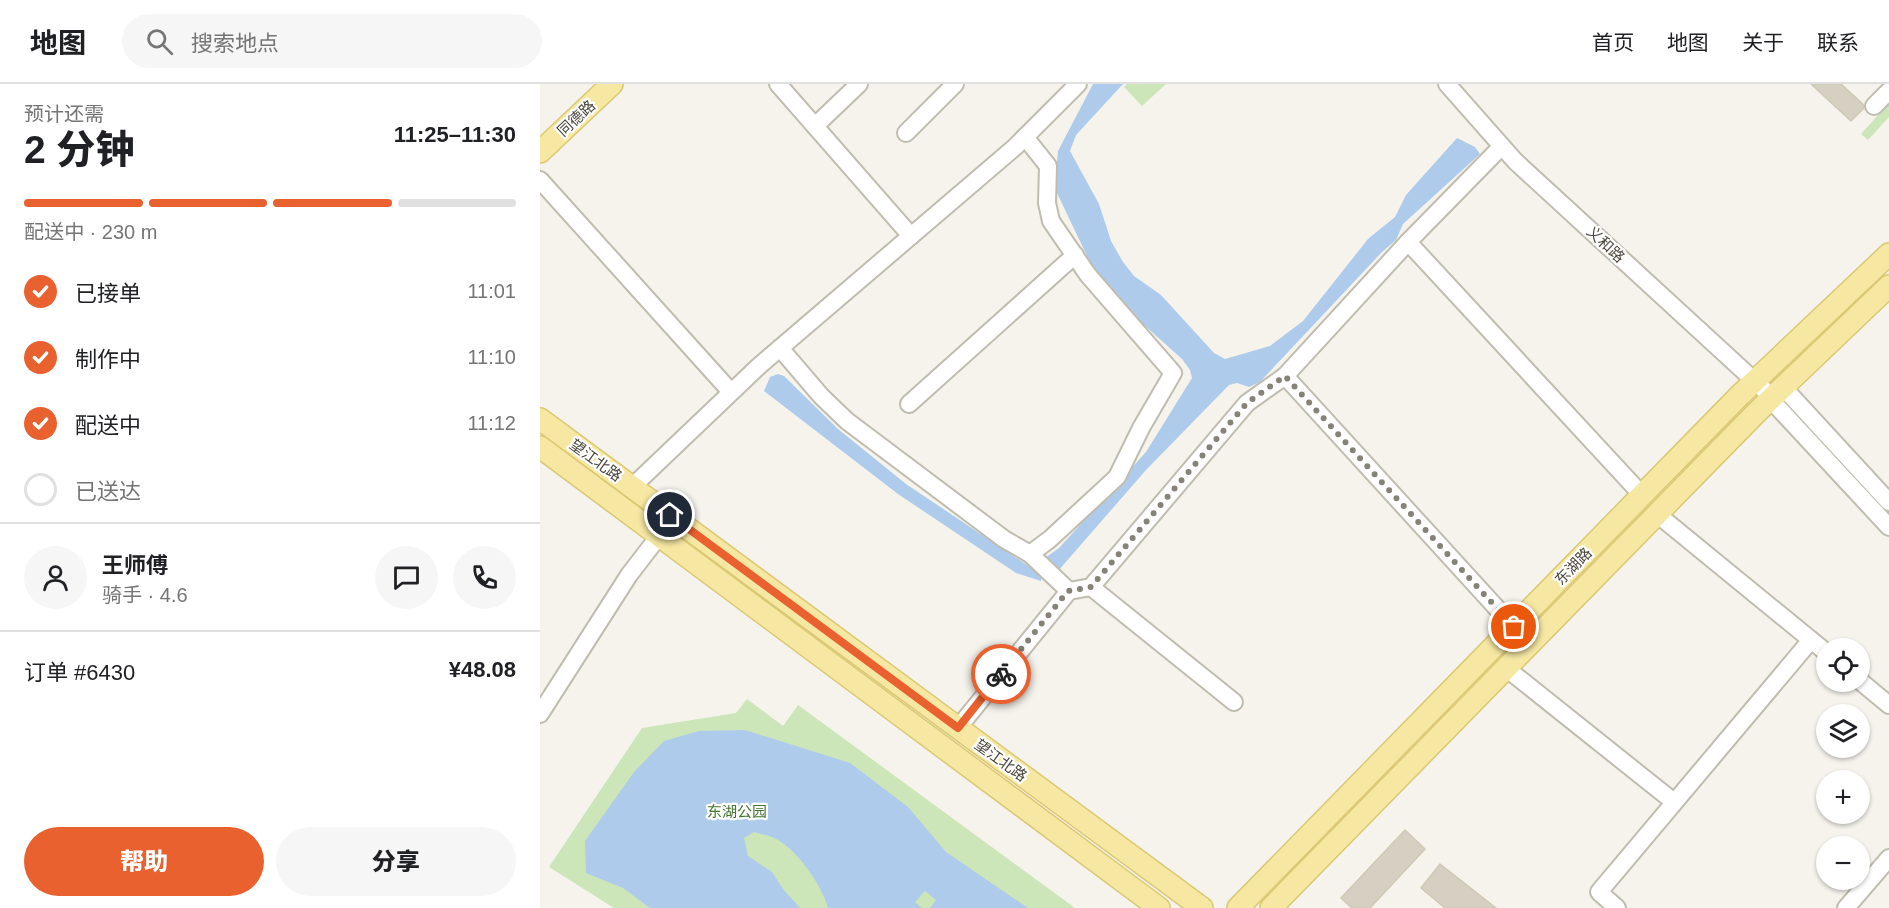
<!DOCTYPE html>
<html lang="zh">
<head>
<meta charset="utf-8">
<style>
  body { margin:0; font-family:Arial,"Noto Sans SC",sans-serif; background:#f6f6f6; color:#202124; height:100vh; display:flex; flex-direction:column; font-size:22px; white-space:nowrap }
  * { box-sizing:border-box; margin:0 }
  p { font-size:20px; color:#757577 }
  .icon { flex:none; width:33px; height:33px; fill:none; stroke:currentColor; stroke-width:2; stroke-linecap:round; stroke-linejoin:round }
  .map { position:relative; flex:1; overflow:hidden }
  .details { display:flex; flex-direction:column; background:#fff; width:540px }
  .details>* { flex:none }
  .tools { position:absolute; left:1276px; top:554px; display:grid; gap:12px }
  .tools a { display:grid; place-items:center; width:54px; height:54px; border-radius:50%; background:#fff; box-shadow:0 2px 4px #0004; font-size:30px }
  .pin { position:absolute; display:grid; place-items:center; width:51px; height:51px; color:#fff; margin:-26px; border:3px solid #fff; border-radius:50%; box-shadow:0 2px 6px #0007 }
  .courier { position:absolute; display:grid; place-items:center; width:60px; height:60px; margin:-30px; border:4px solid #e8612f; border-radius:50%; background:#fff; color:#222; box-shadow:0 2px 8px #0007 }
  .summary em { font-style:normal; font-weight:800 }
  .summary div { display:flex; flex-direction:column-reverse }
  .summary { display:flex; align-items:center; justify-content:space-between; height:102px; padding:0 24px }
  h1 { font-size:39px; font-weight:800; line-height:45px }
  .bar { display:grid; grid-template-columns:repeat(4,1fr); gap:9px 6px; align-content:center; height:72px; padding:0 24px }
  .bar i { height:8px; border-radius:4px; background:#e0e0e0 }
  .bar .on { background:#e8612f }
  .bar p { grid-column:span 4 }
  .line { display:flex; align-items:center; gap:15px; padding:0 24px; border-top:2px solid #e0e0e0 }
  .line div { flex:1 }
  .round { display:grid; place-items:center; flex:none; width:63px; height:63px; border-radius:32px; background:#f6f6f6 }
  ol { padding:0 24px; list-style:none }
  li { display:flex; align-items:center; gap:18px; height:66px }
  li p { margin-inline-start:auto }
  li .icon { padding:6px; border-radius:50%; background:#e8612f; color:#fff; stroke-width:4 }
  li:last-child { color:#757577 }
  li i { width:33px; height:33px; border:3px solid #e0e0e0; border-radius:50% }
  .action { display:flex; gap:12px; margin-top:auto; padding:12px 24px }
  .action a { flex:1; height:69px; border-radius:36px; background:#e8612f; color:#fff; font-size:24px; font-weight:800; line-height:69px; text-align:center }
  .action a+a { background:#f6f6f6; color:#202124 }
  header { display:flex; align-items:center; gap:36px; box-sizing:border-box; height:84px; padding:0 30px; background:#fff; border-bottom:2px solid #e0e0e0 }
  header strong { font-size:28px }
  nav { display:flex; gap:33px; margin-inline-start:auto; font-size:21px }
  .search { width:420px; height:54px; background:#f6f6f6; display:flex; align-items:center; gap:15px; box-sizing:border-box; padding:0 21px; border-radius:33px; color:#757577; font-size:22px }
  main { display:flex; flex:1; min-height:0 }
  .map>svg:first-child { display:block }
  .green { fill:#cce5b9 }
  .water { fill:#aecbeb }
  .building { fill:#d5d0c2; stroke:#d0c9b6; stroke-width:1.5 }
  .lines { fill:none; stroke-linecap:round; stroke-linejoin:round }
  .minor-casing { stroke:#c0bcaf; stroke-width:20 }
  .major-casing { stroke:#dbc874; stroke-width:24 }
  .minor { stroke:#fff; stroke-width:16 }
  .major { stroke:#f6e8a3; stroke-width:21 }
  .done { stroke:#858278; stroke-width:6; stroke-dasharray:0 10.8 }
  .route { stroke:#e8612f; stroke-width:8 }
  .labels { text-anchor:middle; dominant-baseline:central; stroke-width:4.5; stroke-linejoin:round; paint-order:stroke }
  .street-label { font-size:15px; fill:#49453a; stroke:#fff }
  .park-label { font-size:15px; fill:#437631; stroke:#fff }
</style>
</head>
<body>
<header>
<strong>地图</strong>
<div class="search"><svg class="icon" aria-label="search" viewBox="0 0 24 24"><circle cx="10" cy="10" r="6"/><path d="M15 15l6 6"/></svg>搜索地点</div>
<nav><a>首页</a><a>地图</a><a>关于</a><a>联系</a></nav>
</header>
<main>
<section class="details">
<div class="summary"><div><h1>2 分钟</h1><p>预计还需</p></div><em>11:25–11:30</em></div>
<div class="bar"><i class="on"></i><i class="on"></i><i class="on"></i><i></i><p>配送中 · 230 m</p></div>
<ol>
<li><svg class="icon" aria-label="check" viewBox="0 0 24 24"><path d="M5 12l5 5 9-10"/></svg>已接单<p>11:01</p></li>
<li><svg class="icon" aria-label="check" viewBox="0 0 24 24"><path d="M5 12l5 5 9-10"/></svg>制作中<p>11:10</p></li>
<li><svg class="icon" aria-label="check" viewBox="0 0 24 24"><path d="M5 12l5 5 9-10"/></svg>配送中<p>11:12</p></li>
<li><i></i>已送达</li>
</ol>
<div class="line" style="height:108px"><a class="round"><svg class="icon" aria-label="person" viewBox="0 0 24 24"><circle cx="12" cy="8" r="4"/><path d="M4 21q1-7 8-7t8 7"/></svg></a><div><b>王师傅</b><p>骑手 · 4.6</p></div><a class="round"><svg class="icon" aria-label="chat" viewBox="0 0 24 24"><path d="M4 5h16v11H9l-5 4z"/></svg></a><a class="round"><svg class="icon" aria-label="phone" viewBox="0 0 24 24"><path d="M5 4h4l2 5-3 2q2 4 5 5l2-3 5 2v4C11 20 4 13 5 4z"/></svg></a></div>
<div class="line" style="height:78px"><div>订单 #6430</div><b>¥48.08</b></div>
<div class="action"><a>帮助</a><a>分享</a></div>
</section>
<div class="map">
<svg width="1349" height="824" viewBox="0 0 1349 824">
  <rect width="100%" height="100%" fill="#f5f3ec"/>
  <g class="green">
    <polygon points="587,0 626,0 602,22 584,3"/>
    <polygon points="1349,19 1349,33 1328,56 1321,50"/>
    <polygon points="207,615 243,642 258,621 535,824 74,824 9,783 102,644 196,629"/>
  </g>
  <g class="water">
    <polygon points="553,0 583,0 536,51 530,67 559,120 571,157 583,178 594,192 621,211 674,269 685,275 730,262 763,237 828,155 855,133 866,111 917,54 935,63 940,70 863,140 856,156 842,168 720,298 709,303 697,299 689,301 606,386 518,487 505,474 519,464 606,368 652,294 650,286 642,275 573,213 548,174 517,109 516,88 518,67"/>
    <polygon points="238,290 244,292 298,345 366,400 496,487 501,492 501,497 476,489 358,410 224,307 230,293"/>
    <path d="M 205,646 L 310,679 L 368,723 L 406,768 L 488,824 L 390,824 L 396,816 L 385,807 L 375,818 L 382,824 L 288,824 C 281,800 257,764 232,753 C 227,751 220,750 214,748 L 204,754 L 208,772 L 232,788 L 243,805 L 260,824 L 110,824 L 83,804 L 46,789 L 45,757 L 94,688 L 124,657 L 159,647 Z"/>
  </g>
  <g class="building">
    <polygon points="1271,0 1301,0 1324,21 1324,24 1311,37"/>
    <polygon points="865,746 885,765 830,824 812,824 801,814"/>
    <polygon points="900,780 956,824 905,824 881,804"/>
  </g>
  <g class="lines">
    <defs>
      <g id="minor">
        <polyline points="238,0 371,152"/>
        <polyline points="907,0 975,77 1232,313"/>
        <polyline points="1334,22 1349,7"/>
        <polyline points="275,42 319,0"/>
        <polyline points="366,49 415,0"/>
        <polyline points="485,53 508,82 507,119 511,137 548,191 633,289 601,344 577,393 510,455 490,470"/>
        <polyline points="0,96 191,308"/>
        <polyline points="868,158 1102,411"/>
        <polyline points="240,264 281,312 307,337 464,455 490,470 529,507"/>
        <polyline points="745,292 974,543"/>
        <polyline points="1243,303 1349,418"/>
        <polyline points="1230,315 1349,443"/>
        <polyline points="369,320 535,171"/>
        <polyline points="92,403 219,282 475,63 538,0"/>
        <polyline points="1117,430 1287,569"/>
        <polyline points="551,503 694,618"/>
        <polyline points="966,584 1134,718"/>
        <polyline points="1320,597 1349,621"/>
        <polyline points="0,630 89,491 119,452"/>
        <polyline points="418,644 529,507 551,503 707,319 745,292 868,158 961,63"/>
        <polyline points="1077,824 1059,808 1271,556"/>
        <polyline points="1306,824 1349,774"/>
      </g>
      <g id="major">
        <polyline points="0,68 72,0"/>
        <polyline points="0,335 662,824"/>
        <polyline points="0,363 619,824"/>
        <polyline points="698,824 1200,311 1349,170"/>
        <polyline points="731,824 1217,328 1349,202"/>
      </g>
    </defs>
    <use href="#minor" class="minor-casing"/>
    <use href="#major" class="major-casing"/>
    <use href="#minor" class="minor"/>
    <use href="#major" class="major"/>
  </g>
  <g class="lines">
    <polyline class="done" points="461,590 528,507 551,503 707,319 745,292 974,543"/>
    <polyline class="route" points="130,431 418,644 461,590"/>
  </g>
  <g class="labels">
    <g class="street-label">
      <text transform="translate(36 34) rotate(-43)">同德路</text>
      <text transform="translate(1066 160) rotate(43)">义和路</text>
      <text transform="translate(56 376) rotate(36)">望江北路</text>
      <text transform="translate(1033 482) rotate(-46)">东湖路</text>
      <text transform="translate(461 676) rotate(36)">望江北路</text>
    </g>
    <g class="park-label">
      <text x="197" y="727">东湖公园</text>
    </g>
  </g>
</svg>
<div class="tools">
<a><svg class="icon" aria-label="locate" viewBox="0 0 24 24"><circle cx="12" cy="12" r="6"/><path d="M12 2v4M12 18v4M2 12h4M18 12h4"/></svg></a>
<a><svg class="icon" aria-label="layers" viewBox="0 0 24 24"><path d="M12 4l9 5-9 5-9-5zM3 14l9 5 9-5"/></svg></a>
<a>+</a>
<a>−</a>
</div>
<div class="pin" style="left:974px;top:543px;background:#ea580c"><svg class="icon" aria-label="bag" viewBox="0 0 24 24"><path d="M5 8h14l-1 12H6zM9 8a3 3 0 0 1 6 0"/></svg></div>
<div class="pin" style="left:130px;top:431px;background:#1f2937"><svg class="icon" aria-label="home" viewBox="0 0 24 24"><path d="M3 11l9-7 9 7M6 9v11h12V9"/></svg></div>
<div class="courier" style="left:461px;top:590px"><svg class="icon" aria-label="bike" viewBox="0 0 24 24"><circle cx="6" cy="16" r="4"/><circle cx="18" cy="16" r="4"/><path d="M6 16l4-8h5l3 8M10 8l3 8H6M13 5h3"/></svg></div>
</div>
</main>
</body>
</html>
